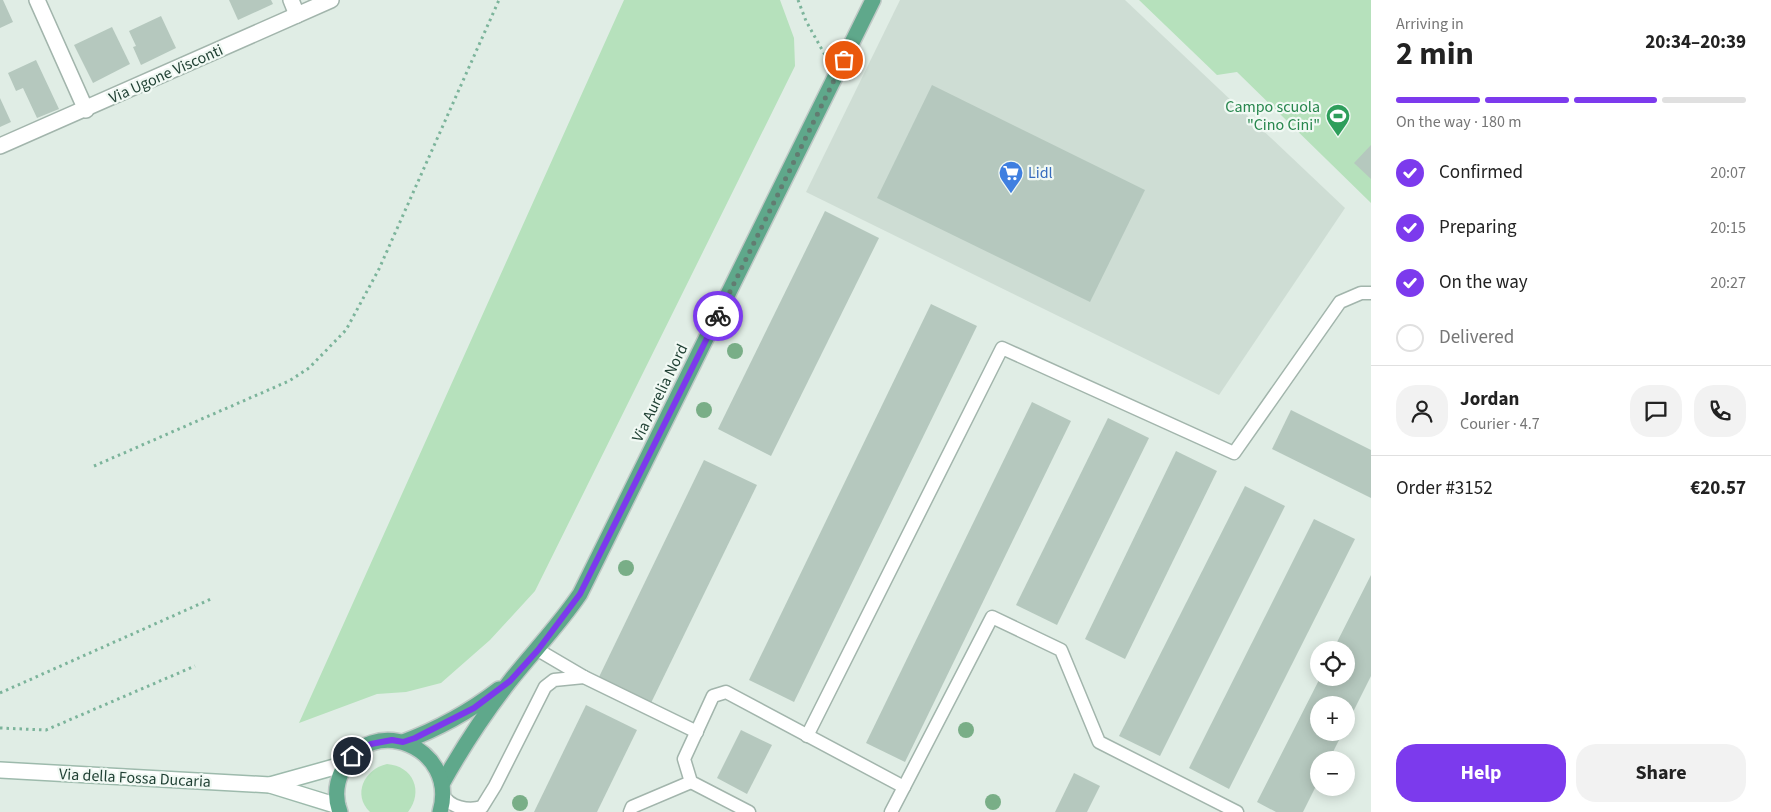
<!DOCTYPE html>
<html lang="en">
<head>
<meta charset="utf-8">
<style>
  body { margin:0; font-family:"Source Sans 3",sans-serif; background:#f2f2f2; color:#222; height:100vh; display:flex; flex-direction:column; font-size:19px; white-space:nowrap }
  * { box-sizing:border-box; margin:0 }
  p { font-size:16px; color:#767676 }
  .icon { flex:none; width:28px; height:28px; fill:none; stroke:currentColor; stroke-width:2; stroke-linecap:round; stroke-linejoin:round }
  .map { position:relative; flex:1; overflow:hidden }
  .drawer { display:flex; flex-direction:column; background:#fff; width:400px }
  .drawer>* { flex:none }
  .fabs { position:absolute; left:1310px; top:641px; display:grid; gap:10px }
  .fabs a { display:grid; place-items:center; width:45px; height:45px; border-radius:50%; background:#fff; box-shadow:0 2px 12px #0003; font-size:25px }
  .pin { position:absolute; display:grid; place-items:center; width:42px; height:42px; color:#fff; margin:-21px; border:2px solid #fff; border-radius:50%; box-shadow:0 1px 5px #0007 }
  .courier { position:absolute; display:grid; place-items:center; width:50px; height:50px; margin:-25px; border:4px solid #7c3aed; border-radius:50%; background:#fff; color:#222; box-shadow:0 1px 6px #0007 }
  .head em { font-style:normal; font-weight:700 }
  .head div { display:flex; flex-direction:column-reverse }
  .head { display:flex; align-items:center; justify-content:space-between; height:85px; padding:0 25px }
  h1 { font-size:32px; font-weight:700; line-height:38px }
  .bar { display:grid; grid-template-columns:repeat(4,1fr); gap:8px 5px; align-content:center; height:60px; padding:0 25px }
  .bar i { height:6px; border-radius:4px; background:#e0e0e0 }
  .bar .on { background:#7c3aed }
  .bar p { grid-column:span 4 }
  .line { display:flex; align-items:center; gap:12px; padding:0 25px; border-top:1px solid #e0e0e0 }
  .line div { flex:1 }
  .round { display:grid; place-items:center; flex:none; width:52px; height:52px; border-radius:20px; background:#f2f2f2 }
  ol { padding:0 25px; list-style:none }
  li { display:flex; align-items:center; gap:15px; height:55px }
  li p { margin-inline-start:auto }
  li .icon { padding:5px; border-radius:50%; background:#7c3aed; color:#fff; stroke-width:4 }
  li:last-child { color:#767676 }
  li i { width:28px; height:28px; border:2px solid #e0e0e0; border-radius:50% }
  .action { display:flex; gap:10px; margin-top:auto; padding:10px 25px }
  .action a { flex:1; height:58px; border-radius:20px; background:#7c3aed; color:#fff; font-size:20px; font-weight:700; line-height:58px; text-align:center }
  .action a+a { background:#f2f2f2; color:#222 }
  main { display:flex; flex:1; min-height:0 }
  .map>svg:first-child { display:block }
  .built { fill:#ceddd4 }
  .grass { fill:#b6e1bc }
  .building { fill:#b5c8be }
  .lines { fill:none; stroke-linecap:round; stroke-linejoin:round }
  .service-casing { stroke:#a2b5ac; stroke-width:15 }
  .minor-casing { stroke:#a2b5ac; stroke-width:18 }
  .secondary-casing { stroke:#9dbaac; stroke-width:18 }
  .primary-casing { stroke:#c0c9c6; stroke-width:18 }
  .path { stroke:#7cb49b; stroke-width:3; stroke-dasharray:2.5 4; stroke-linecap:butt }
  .service { stroke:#fff; stroke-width:12 }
  .minor { stroke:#fff; stroke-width:15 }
  .secondary { stroke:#fff; stroke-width:15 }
  .primary { stroke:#5fa88b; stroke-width:15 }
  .tree { fill:#79ae87 }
  .done { stroke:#627c71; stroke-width:5; stroke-dasharray:0 9 }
  .route { stroke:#7c3aed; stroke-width:6 }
  .labels { text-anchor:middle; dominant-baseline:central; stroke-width:4.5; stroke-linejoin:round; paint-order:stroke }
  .street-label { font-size:16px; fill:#1e3f32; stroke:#f1f9f4 }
  .leisure-label { font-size:16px; fill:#27864d; stroke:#f1f9f4; text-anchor:end }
  .shop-label { font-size:16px; fill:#366cbe; stroke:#f1f9f4; text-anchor:start }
</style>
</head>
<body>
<main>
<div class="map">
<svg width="1371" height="812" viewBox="0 0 1371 812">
  <rect width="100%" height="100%" fill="#e0ede5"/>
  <polygon class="built" points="900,0 1125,0 1345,208 1219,395 806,192"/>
  <g class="grass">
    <polygon points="624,0 780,0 794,38 795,66 535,591 490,640 441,683 406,692 377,694 299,723"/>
    <polygon points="1139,0 1371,0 1371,203 1237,72 1217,75"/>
    <path d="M 387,764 C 413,766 424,791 408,812 L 370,812 C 352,795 364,769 387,764 Z"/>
  </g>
  <g class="building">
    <polygon points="0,0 3,0 13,22 0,28"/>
    <polygon points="229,0 271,0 273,4 238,20"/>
    <polygon points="161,16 176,48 141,65 133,47 136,46 129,31"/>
    <polygon points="112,27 130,64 93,83 74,45"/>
    <polygon points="36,60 59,109 37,118 23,88 16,91 8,73"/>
    <polygon points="932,85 1145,190 1090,302 877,198"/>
    <polygon points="0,98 11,122 0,127"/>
    <polygon points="1371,145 1371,179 1354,163"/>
    <polygon points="825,211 879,238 771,456 718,429"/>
    <polygon points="931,304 977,326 794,702 749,680"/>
    <polygon points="1032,402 1071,421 905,762 866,743"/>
    <polygon points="1291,410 1371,450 1371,498 1272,449"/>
    <polygon points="1108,418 1149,438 1057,625 1016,605"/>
    <polygon points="1176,451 1217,471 1125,659 1085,639"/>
    <polygon points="704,460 757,485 651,703 599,677"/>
    <polygon points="1245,486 1285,506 1160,756 1119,736"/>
    <polygon points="1314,519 1355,539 1229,789 1189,768"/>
    <polygon points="1371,575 1371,676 1346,726 1346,705 1319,705 1319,732 1343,732 1329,760 1319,760 1319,780 1303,812 1276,812 1257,802 1320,678 1346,678 1346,650 1333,650"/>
    <polygon points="586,705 637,730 597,812 534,812"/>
    <polygon points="741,730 772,745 747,794 717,778"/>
    <polygon points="1074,773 1100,786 1087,812 1055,812"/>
  </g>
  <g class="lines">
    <defs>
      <g id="service">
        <polyline points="538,650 584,677 697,732"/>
        <polyline points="807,736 1002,348 1234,453 1340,302 1361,293 1371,293"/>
        <polyline points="904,787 992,617 1061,650 1099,742 1237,812"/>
        <path d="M 443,794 C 449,808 469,811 482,807 L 495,786 L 545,687 L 554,680 L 584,677"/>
        <polyline points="630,812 632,807 691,782"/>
        <polyline points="749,812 691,782 684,759 713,696 726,692 904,787 891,812"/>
      </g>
      <g id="minor">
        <polyline points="37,0 86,110"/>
        <polyline points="291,0 297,15"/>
        <polyline points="0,146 331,0"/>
      </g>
      <g id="secondary">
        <polyline points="0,770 270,785 338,806"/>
        <polyline points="270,785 345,764"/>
      </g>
      <g id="primary">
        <path d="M 403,742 C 438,729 469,712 499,689"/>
        <path d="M 442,784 C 462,748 485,713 510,681 C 533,652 559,625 580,594 L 873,0"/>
        <path d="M 340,812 C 335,799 336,784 342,771 C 370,711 459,747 440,812"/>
      </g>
    </defs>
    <use href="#service" class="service-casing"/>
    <use href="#minor" class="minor-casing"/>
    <use href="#secondary" class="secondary-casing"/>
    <use href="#primary" class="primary-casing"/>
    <g class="path">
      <polyline points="798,0 806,21 825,55"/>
      <polyline points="94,466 289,381 309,368 346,330 379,269 499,0"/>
      <polyline points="0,693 211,599"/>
      <polyline points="0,728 46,730 195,666"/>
    </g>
    <use href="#service" class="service"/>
    <use href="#minor" class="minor"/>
    <use href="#secondary" class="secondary"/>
    <use href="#primary" class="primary"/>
  </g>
  <g class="tree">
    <circle cx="735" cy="351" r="8"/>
    <circle cx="704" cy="410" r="8"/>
    <circle cx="626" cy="568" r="8"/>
    <circle cx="966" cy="730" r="8"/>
    <circle cx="993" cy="802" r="8"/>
    <circle cx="520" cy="803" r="8"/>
  </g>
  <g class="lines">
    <polyline class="done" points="718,316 844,60"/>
    <polyline class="route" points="352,756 371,744 392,740 403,742 415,738 474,708 510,681 538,650 580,594 718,316"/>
  </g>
  <defs>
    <symbol id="stadium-pin" viewBox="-11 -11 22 30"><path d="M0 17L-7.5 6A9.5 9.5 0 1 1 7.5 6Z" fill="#2e9e5b" stroke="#f1f9f4"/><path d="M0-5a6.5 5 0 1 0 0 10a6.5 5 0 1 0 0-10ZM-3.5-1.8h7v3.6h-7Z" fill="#fff"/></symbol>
    <symbol id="supermarket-pin" viewBox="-11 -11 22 30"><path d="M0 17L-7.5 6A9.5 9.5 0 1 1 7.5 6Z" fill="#3f7fe0" stroke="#f1f9f4"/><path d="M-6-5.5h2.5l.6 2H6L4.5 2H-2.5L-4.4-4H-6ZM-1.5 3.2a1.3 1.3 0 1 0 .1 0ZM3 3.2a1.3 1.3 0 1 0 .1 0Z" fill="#fff"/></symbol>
  </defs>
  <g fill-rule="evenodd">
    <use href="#stadium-pin" x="1324" y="102" width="28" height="38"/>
    <use href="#supermarket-pin" x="997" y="159" width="28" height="38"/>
  </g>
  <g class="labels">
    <g class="street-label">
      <text transform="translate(166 74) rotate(-24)">Via Ugone Visconti</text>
      <text transform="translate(660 393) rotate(-64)">Via Aurelia Nord</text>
      <text transform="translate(135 778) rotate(3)">Via della Fossa Ducaria</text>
    </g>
    <g class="leisure-label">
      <text x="1320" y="107">Campo scuola<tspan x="1320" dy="18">"Cino Cini"</tspan></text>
    </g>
    <g class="shop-label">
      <text x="1028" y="173">Lidl</text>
    </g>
  </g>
</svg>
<div class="fabs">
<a><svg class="icon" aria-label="locate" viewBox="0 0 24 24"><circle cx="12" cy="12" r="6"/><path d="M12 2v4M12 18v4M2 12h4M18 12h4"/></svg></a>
<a>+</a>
<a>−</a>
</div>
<div class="pin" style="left:844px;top:60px;background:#ea580c"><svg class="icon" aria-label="bag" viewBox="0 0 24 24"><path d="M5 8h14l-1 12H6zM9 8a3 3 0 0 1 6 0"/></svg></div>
<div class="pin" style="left:352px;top:756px;background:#1f2937"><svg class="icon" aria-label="home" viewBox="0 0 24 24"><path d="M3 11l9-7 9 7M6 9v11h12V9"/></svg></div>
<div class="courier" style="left:718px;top:316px"><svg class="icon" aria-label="bike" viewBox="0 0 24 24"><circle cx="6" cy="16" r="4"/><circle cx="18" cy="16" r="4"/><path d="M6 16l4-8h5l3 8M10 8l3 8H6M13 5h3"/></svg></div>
</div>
<section class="drawer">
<div class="head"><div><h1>2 min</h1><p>Arriving in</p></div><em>20:34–20:39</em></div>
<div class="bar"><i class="on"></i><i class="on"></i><i class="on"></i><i></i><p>On the way · 180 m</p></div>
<ol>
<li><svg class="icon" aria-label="check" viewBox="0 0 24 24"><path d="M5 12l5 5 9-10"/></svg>Confirmed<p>20:07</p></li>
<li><svg class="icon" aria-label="check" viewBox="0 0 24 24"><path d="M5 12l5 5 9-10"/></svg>Preparing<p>20:15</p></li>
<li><svg class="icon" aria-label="check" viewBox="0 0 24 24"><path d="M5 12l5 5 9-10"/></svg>On the way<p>20:27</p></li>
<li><i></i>Delivered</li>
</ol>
<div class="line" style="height:90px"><a class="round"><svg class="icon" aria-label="person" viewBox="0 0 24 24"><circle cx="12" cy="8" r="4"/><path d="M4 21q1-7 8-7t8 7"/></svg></a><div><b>Jordan</b><p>Courier · 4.7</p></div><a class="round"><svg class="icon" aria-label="chat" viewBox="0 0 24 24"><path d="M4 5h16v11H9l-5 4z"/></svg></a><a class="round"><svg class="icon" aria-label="phone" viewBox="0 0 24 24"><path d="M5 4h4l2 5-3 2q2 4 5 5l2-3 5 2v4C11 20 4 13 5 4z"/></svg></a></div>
<div class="line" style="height:65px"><div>Order #3152</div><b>€20.57</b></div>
<div class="action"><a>Help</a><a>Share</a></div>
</section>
</main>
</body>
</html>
